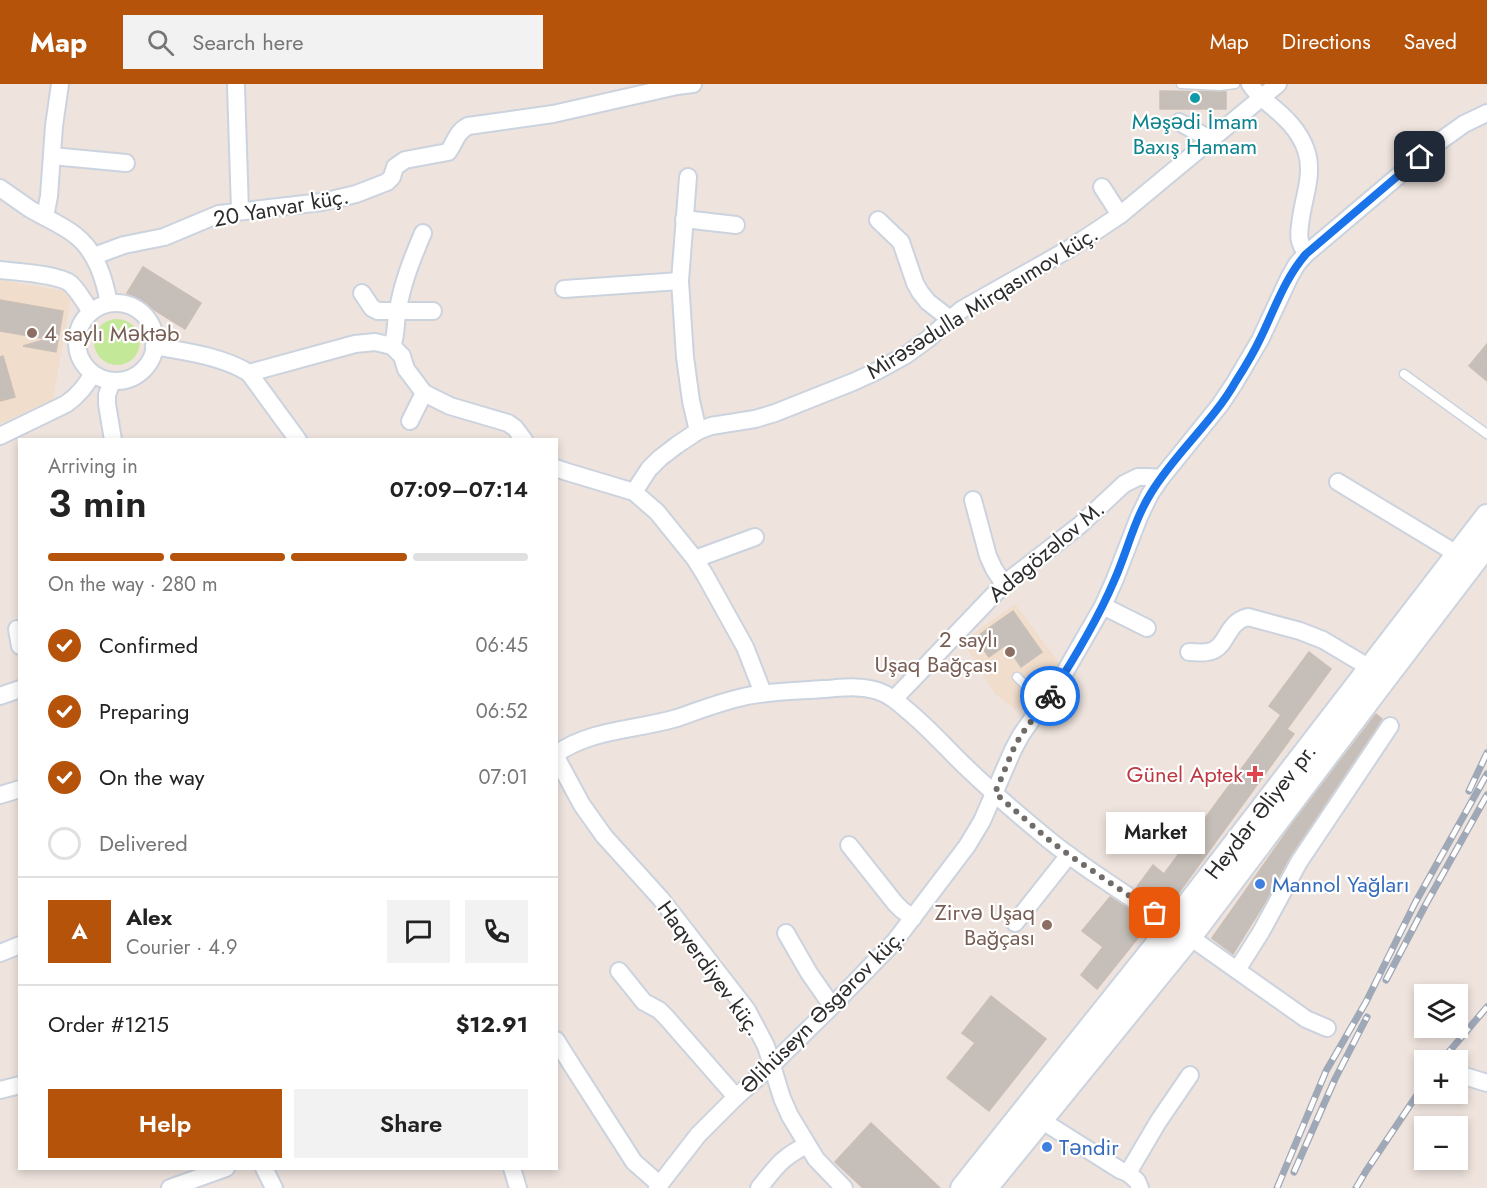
<!DOCTYPE html>
<html lang="en">
<head>
<meta charset="utf-8">
<style>
  body { margin:0; font-family:Jost,sans-serif; background:#f2f2f2; color:#222; height:100vh; display:flex; flex-direction:column; font-size:22px; white-space:nowrap }
  * { box-sizing:border-box; margin:0 }
  p { font-size:20px; color:#767676 }
  .icon { flex:none; width:33px; height:33px; fill:none; stroke:currentColor; stroke-width:2; stroke-linecap:round; stroke-linejoin:round }
  .map { position:relative; flex:1; overflow:hidden }
  .sheet { position:absolute; left:18px; top:354px; width:540px; height:732px; display:flex; flex-direction:column; background:#fff; border-radius:0px; box-shadow:0 3px 9px #0003 }
  .sheet>* { flex:none }
  .controls { position:absolute; left:1414px; top:900px; display:grid; gap:12px }
  .controls a { display:grid; place-items:center; width:54px; height:54px; border-radius:0px; background:#fff; box-shadow:0 3px 9px #0003; font-size:30px }
  .pin { position:absolute; display:grid; place-items:center; width:51px; height:51px; color:#fff; margin:-26px; border-radius:12px; box-shadow:0 3px 9px #0006 }
  .courier { position:absolute; display:grid; place-items:center; width:60px; height:60px; margin:-30px; border:4px solid #1a73e8; border-radius:50%; background:#fff; color:#222; box-shadow:0 2px 8px #0007 }
  .bubble { position:absolute; height:42px; border-radius:0px; background:#fff; box-shadow:0 3px 9px #0003; font-size:20px; font-weight:600; line-height:42px; text-align:center }
  .headline em { font-style:normal; font-weight:600 }
  .headline div { display:flex; flex-direction:column-reverse }
  .headline { display:flex; align-items:center; justify-content:space-between; height:102px; padding:0 30px }
  h1 { font-size:39px; font-weight:600; line-height:45px }
  .bar { display:grid; grid-template-columns:repeat(4,1fr); gap:9px 6px; align-content:center; height:72px; padding:0 30px }
  .bar i { height:8px; border-radius:4px; background:#e0e0e0 }
  .bar .current { background:#b45309 }
  .bar p { grid-column:span 4 }
  .line { display:flex; align-items:center; gap:15px; padding:0 30px; border-top:2px solid #e0e0e0 }
  .line div { flex:1 }
  .round { display:grid; place-items:center; flex:none; width:63px; height:63px; border-radius:0px; background:#f2f2f2 }
  ol { padding:0 30px; list-style:none }
  li { display:flex; align-items:center; gap:18px; height:66px }
  li p { margin-inline-start:auto }
  li .icon { padding:6px; border-radius:50%; background:#b45309; color:#fff; stroke-width:4 }
  li:last-child { color:#767676 }
  li i { width:33px; height:33px; border:3px solid #e0e0e0; border-radius:50% }
  .primary-button { display:flex; gap:12px; margin-top:auto; padding:12px 30px }
  .primary-button a { flex:1; height:69px; border-radius:0px; background:#b45309; color:#fff; font-size:24px; font-weight:600; line-height:69px; text-align:center }
  .primary-button a+a { background:#f2f2f2; color:#222 }
  header { display:flex; align-items:center; gap:36px; box-sizing:border-box; height:84px; padding:0 30px; background:#b45309; color:#fff }
  header strong { font-size:28px }
  nav { display:flex; gap:33px; margin-inline-start:auto; font-size:21px }
  .search { width:420px; height:54px; background:#f2f2f2; display:flex; align-items:center; gap:15px; box-sizing:border-box; padding:0 21px; border-radius:0px; color:#767676; font-size:22px }
  .map>svg:first-child { display:block }
  .education { fill:#f0ddcc }
  .green { fill:#c3e897 }
  .building { fill:#c6bfb9; stroke:#cabfb6; stroke-width:1.5 }
  .lines { fill:none; stroke-linecap:round; stroke-linejoin:round }
  .lane-casing { stroke:#cbd3de; stroke-width:11 }
  .street-casing { stroke:#cbd3de; stroke-width:20 }
  .secondary-casing { stroke:#cbd3de; stroke-width:26 }
  .lane { stroke:#fff; stroke-width:8 }
  .street { stroke:#fff; stroke-width:16 }
  .secondary { stroke:#fff; stroke-width:22 }
  .rail-casing { stroke:#9fa8b7; stroke-width:7 }
  .rail { stroke:#fff; stroke-width:4.5; stroke-dasharray:14; stroke-linecap:butt }
  .done { stroke:#706c6a; stroke-width:6; stroke-dasharray:0 10.8 }
  .route { stroke:#1a73e8; stroke-width:8 }
  .culture-dot { fill:#0f9aa8; stroke:#fff; stroke-width:2 }
  .education-dot { fill:#8d6e63; stroke:#fff; stroke-width:2 }
  .health-dot { fill:#e0444e; stroke:#fff; stroke-width:2 }
  .shop-dot { fill:#3f7fe0; stroke:#fff; stroke-width:2 }
  .labels { text-anchor:middle; dominant-baseline:central; stroke-width:4.5; stroke-linejoin:round; paint-order:stroke }
  .culture-label { font-size:22px; fill:#0d838f; stroke:#fff }
  .street-label { font-size:22px; fill:#2c2c2c; stroke:#fff }
  .education-label { font-size:22px; fill:#785e54; stroke:#fff; text-anchor:end }
  .health-label { font-size:22px; fill:#be3a42; stroke:#fff; text-anchor:end }
  .shop-label { font-size:22px; fill:#366cbe; stroke:#fff; text-anchor:start }
</style>
</head>
<body>
<header>
<strong>Map</strong>
<div class="search"><svg class="icon" aria-label="search" viewBox="0 0 24 24"><circle cx="10" cy="10" r="6"/><path d="M15 15l6 6"/></svg>Search here</div>
<nav><a>Map</a><a>Directions</a><a>Saved</a></nav>
</header>
<div class="map">
<svg width="1487" height="1104" viewBox="0 0 1487 1104">
  <rect width="100%" height="100%" fill="#eee3dd"/>
  <g class="education">
    <polygon points="0,196 72,208 53,315 0,340"/>
    <polygon points="1015,520 1059,579 1016,626 994,609 963,557"/>
  </g>
  <circle class="green" cx="117" cy="258" r="23"/>
  <g class="building">
    <polygon points="1160,7 1226,8 1226,25 1160,25"/>
    <polygon points="143,183 201,219 185,245 127,209"/>
    <polygon points="0,216 63,227 56,268 23,262 47,255 0,247"/>
    <polygon points="1487,260 1487,297 1469,282"/>
    <polygon points="3,272 15,313 0,317 0,273"/>
    <polygon points="1013,527 1042,568 1021,583 1006,561 989,573 975,554"/>
    <polygon points="1309,568 1331,585 1287,645 1294,650 1167,825 1136,804 1153,781 1164,790 1281,631 1269,622"/>
    <polygon points="1376,630 1382,635 1290,772 1269,812 1233,870 1212,854 1293,739"/>
    <polygon points="1110,813 1150,839 1097,905 1081,891 1103,863 1082,847"/>
    <polygon points="991,912 1046,955 989,1027 947,994 975,959 962,949"/>
    <polygon points="871,1039 940,1104 863,1104 835,1078"/>
  </g>
  <g class="lines">
    <defs>
      <g id="lane">
        <polyline points="1181,0 1220,2 1235,0"/>
        <polyline points="1404,290 1487,350"/>
        <polyline points="1017,593 1044,620"/>
      </g>
      <g id="street">
        <path d="M 1250,0 C 1255,8 1262,14 1269,20 C 1285,33 1299,46 1306,66 C 1314,89 1304,112 1301,134 C 1300,142 1298,150 1300,157 C 1301,161 1304,166 1306,170"/>
        <polyline points="236,2 240,127"/>
        <polyline points="1179,38 1210,55"/>
        <polyline points="52,72 126,79"/>
        <polyline points="688,93 680,197 685,273 691,317 698,347"/>
        <polyline points="1102,103 1120,131"/>
        <path d="M 0,104 C 10,111 20,118 30,125 C 45,134 61,140 75,151 C 96,167 104,194 109,219"/>
        <polyline points="45,133 49,112 54,42 60,0"/>
        <polyline points="684,135 736,141"/>
        <polyline points="878,136 901,158 915,199 920,208 928,218 950,235"/>
        <path d="M 423,149 C 412,175 403,197 398,225 C 395,238 397,250 392,262 L 402,272 L 406,285 L 424,309 L 450,322 L 508,339 L 515,344 L 524,356"/>
        <path d="M 94,172 L 124,161 L 164,153 L 219,130 L 322,118 L 356,110 L 387,98 L 392,93 L 395,83 L 405,76 L 448,68 C 455,59 456,48 468,42 L 553,30 L 677,2 L 693,0"/>
        <path d="M 0,186 C 17,188 59,190 71,200 C 79,208 85,219 91,228"/>
        <polyline points="564,205 680,197"/>
        <polyline points="362,209 372,224 378,227 433,227"/>
        <circle cx="116" cy="258" r="39"/>
        <path d="M 154,262 C 186,268 222,272 249,289 L 298,356"/>
        <polyline points="249,289 355,260 375,258 392,262"/>
        <polyline points="112,297 107,311 107,320 113,356"/>
        <polyline points="410,337 424,309"/>
        <path d="M 0,352 L 66,320 C 78,312 85,302 93,290"/>
        <polyline points="556,384 564,387 634,408 657,428 695,475 705,491 745,563 763,609"/>
        <polyline points="1338,398 1457,470"/>
        <polyline points="634,408 649,385 660,374 677,361 698,347 711,342 755,335 775,329 853,298 877,287 906,271 928,255 961,226 1069,165 1120,131 1278,0"/>
        <polyline points="973,416 988,472 994,485 1004,500"/>
        <polyline points="695,475 755,453"/>
        <polyline points="1103,522 1147,544"/>
        <polyline points="17,545 20,562"/>
        <path d="M 1189,568 C 1197,568 1207,570 1214,566 C 1228,559 1227,538 1248,533 L 1300,547 L 1323,556 L 1370,584"/>
        <polyline points="0,612 20,605"/>
        <polyline points="894,615 1004,500 1080,441 1124,400 1138,393 1148,393 1161,394"/>
        <path d="M 556,670 C 591,645 637,646 677,634 C 700,626 723,617 747,612 C 772,607 798,607 824,605 C 841,604 861,601 878,607 C 890,611 899,619 908,627 C 929,644 947,665 967,684 C 993,709 1021,733 1049,756 C 1087,787 1131,813 1172,841"/>
        <polyline points="556,673 582,721 604,752 661,815 747,926 766,962 782,1014 790,1032 816,1075 844,1104"/>
        <polyline points="0,711 20,705"/>
        <polyline points="849,761 895,819 902,826 913,834"/>
        <polyline points="1015,839 1069,771"/>
        <polyline points="786,849 809,889 832,922"/>
        <polyline points="1190,853 1306,935 1327,944"/>
        <polyline points="0,869 20,861"/>
        <polyline points="1237,886 1261,848 1299,778 1390,642"/>
        <polyline points="619,887 644,918 659,926 666,933 736,1013"/>
        <polyline points="556,956 573,983 634,1078 659,1100"/>
        <polyline points="1458,990 1487,999"/>
        <polyline points="0,1006 20,1001"/>
        <polyline points="1041,1036 1120,1086 1128,1089 1158,1038 1190,991"/>
        <polyline points="264,1084 274,1104"/>
        <polyline points="512,1084 518,1104"/>
        <polyline points="1128,1089 1137,1097 1140,1104"/>
        <polyline points="170,1104 226,1084"/>
        <polyline points="657,1104 698,1051 736,1013 773,980 832,922 895,857 967,762 982,737 1013,666 1021,651 1065,588 1103,522 1115,495 1139,433 1150,410 1161,394 1220,321 1234,300 1260,256 1289,194 1297,180 1306,170 1436,60 1464,40 1487,29"/>
        <path d="M 759,1104 C 776,1083 782,1073 807,1061"/>
      </g>
      <g id="secondary">
        <polyline points="962,1104 1172,841 1487,432"/>
        <polyline points="986,1104 1190,853 1384,596 1487,461"/>
      </g>
    </defs>
    <use href="#lane" class="lane-casing"/>
    <use href="#street" class="street-casing"/>
    <use href="#secondary" class="secondary-casing"/>
    <use href="#lane" class="lane"/>
    <use href="#street" class="street"/>
    <use href="#secondary" class="secondary"/>
    <defs>
      <g id="rail">
        <polyline points="1469,707 1487,669"/>
        <polyline points="1386,896 1426,820 1487,711"/>
        <polyline points="1442,976 1487,923"/>
        <polyline points="1294,1088 1335,995 1367,933"/>
        <polyline points="1277,1104 1326,987 1366,918 1415,819 1487,690"/>
        <polyline points="1356,1104 1366,1087 1425,999"/>
      </g>
    </defs>
    <use href="#rail" class="rail-casing"/>
    <use href="#rail" class="rail"/>
  </g>
  <g class="lines">
    <polyline class="done" points="1050,612 1021,651 1013,666 995,709 1049,756 1069,771 1155,829"/>
    <path class="route" d="M 1050,612 C 1074,575 1097,537 1114,497 C 1127,468 1134,436 1151,409 C 1175,369 1213,338 1236,297 C 1245,283 1254,268 1261,253 C 1275,224 1285,194 1306,170 L 1420,73"/>
  </g>
  <circle class="culture-dot" cx="1195" cy="14" r="6"/>
  <g class="education-dot">
    <circle cx="32" cy="249" r="6"/>
    <circle cx="1010" cy="568" r="6"/>
    <circle cx="1047" cy="841" r="6"/>
  </g>
  <path class="health-dot" d="M1252 681h6v6h6v6h-6v6h-6v-6h-6v-6h6z"/>
  <g class="shop-dot">
    <circle cx="1260" cy="800" r="6"/>
    <circle cx="1047" cy="1063" r="6"/>
  </g>
  <g class="labels">
    <g class="culture-label">
      <text x="1195" y="37">Məşədi İmam<tspan x="1195" dy="25">Baxış Hamam</tspan></text>
    </g>
    <g class="street-label">
      <text transform="translate(281 123) rotate(-10)">20 Yanvar küç.</text>
      <text transform="translate(982 218) rotate(-32)">Mirəsədulla Mirqasımov küç.</text>
      <text transform="translate(1046 467) rotate(-40)">Adəgözəlov M.</text>
      <text transform="translate(1260 727) rotate(-52)">Heydər Əliyev pr.</text>
      <text transform="translate(710 884) rotate(54)">Haqverdiyev küç.</text>
      <text transform="translate(822 927) rotate(-45)">Əlihüseyn Əsgərov küç.</text>
    </g>
    <g class="education-label">
      <text x="44" y="249" text-anchor="start">4 saylı Məktəb</text>
      <text x="998" y="555">2 saylı<tspan x="998" dy="25">Uşaq Bağçası</tspan></text>
      <text x="1035" y="828">Zirvə Uşaq<tspan x="1035" dy="25">Bağçası</tspan></text>
    </g>
    <g class="health-label">
      <text x="1243" y="690">Günel Aptek</text>
    </g>
    <g class="shop-label">
      <text x="1272" y="800">Mannol Yağları</text>
      <text x="1059" y="1063">Təndir</text>
    </g>
  </g>
</svg>
<div class="controls">
<a><svg class="icon" aria-label="layers" viewBox="0 0 24 24"><path d="M12 4l9 5-9 5-9-5zM3 14l9 5 9-5"/></svg></a>
<a>+</a>
<a>−</a>
</div>
<div class="pin" style="left:1155px;top:829px;background:#ea580c"><svg class="icon" aria-label="bag" viewBox="0 0 24 24"><path d="M5 8h14l-1 12H6zM9 8a3 3 0 0 1 6 0"/></svg></div>
<div class="pin" style="left:1420px;top:73px;background:#1f2937"><svg class="icon" aria-label="home" viewBox="0 0 24 24"><path d="M3 11l9-7 9 7M6 9v11h12V9"/></svg></div>
<div class="courier" style="left:1050px;top:612px"><svg class="icon" aria-label="bike" viewBox="0 0 24 24"><circle cx="6" cy="16" r="4"/><circle cx="18" cy="16" r="4"/><path d="M6 16l4-8h5l3 8M10 8l3 8H6M13 5h3"/></svg></div>
<div class="bubble" style="left:1106px;top:728px;width:99px">Market</div>
<section class="sheet">
<div class="headline"><div><h1>3 min</h1><p>Arriving in</p></div><em>07:09–07:14</em></div>
<div class="bar"><i class="current"></i><i class="current"></i><i class="current"></i><i></i><p>On the way · 280 m</p></div>
<ol>
<li><svg class="icon" aria-label="check" viewBox="0 0 24 24"><path d="M5 12l5 5 9-10"/></svg>Confirmed<p>06:45</p></li>
<li><svg class="icon" aria-label="check" viewBox="0 0 24 24"><path d="M5 12l5 5 9-10"/></svg>Preparing<p>06:52</p></li>
<li><svg class="icon" aria-label="check" viewBox="0 0 24 24"><path d="M5 12l5 5 9-10"/></svg>On the way<p>07:01</p></li>
<li><i></i>Delivered</li>
</ol>
<div class="line" style="height:108px"><b class="round" style="background:#b45309;color:#fff">A</b><div><b>Alex</b><p>Courier · 4.9</p></div><a class="round"><svg class="icon" aria-label="chat" viewBox="0 0 24 24"><path d="M4 5h16v11H9l-5 4z"/></svg></a><a class="round"><svg class="icon" aria-label="phone" viewBox="0 0 24 24"><path d="M5 4h4l2 5-3 2q2 4 5 5l2-3 5 2v4C11 20 4 13 5 4z"/></svg></a></div>
<div class="line" style="height:78px"><div>Order #1215</div><b>$12.91</b></div>
<div class="primary-button"><a>Help</a><a>Share</a></div>
</section>
</div>
</body>
</html>
